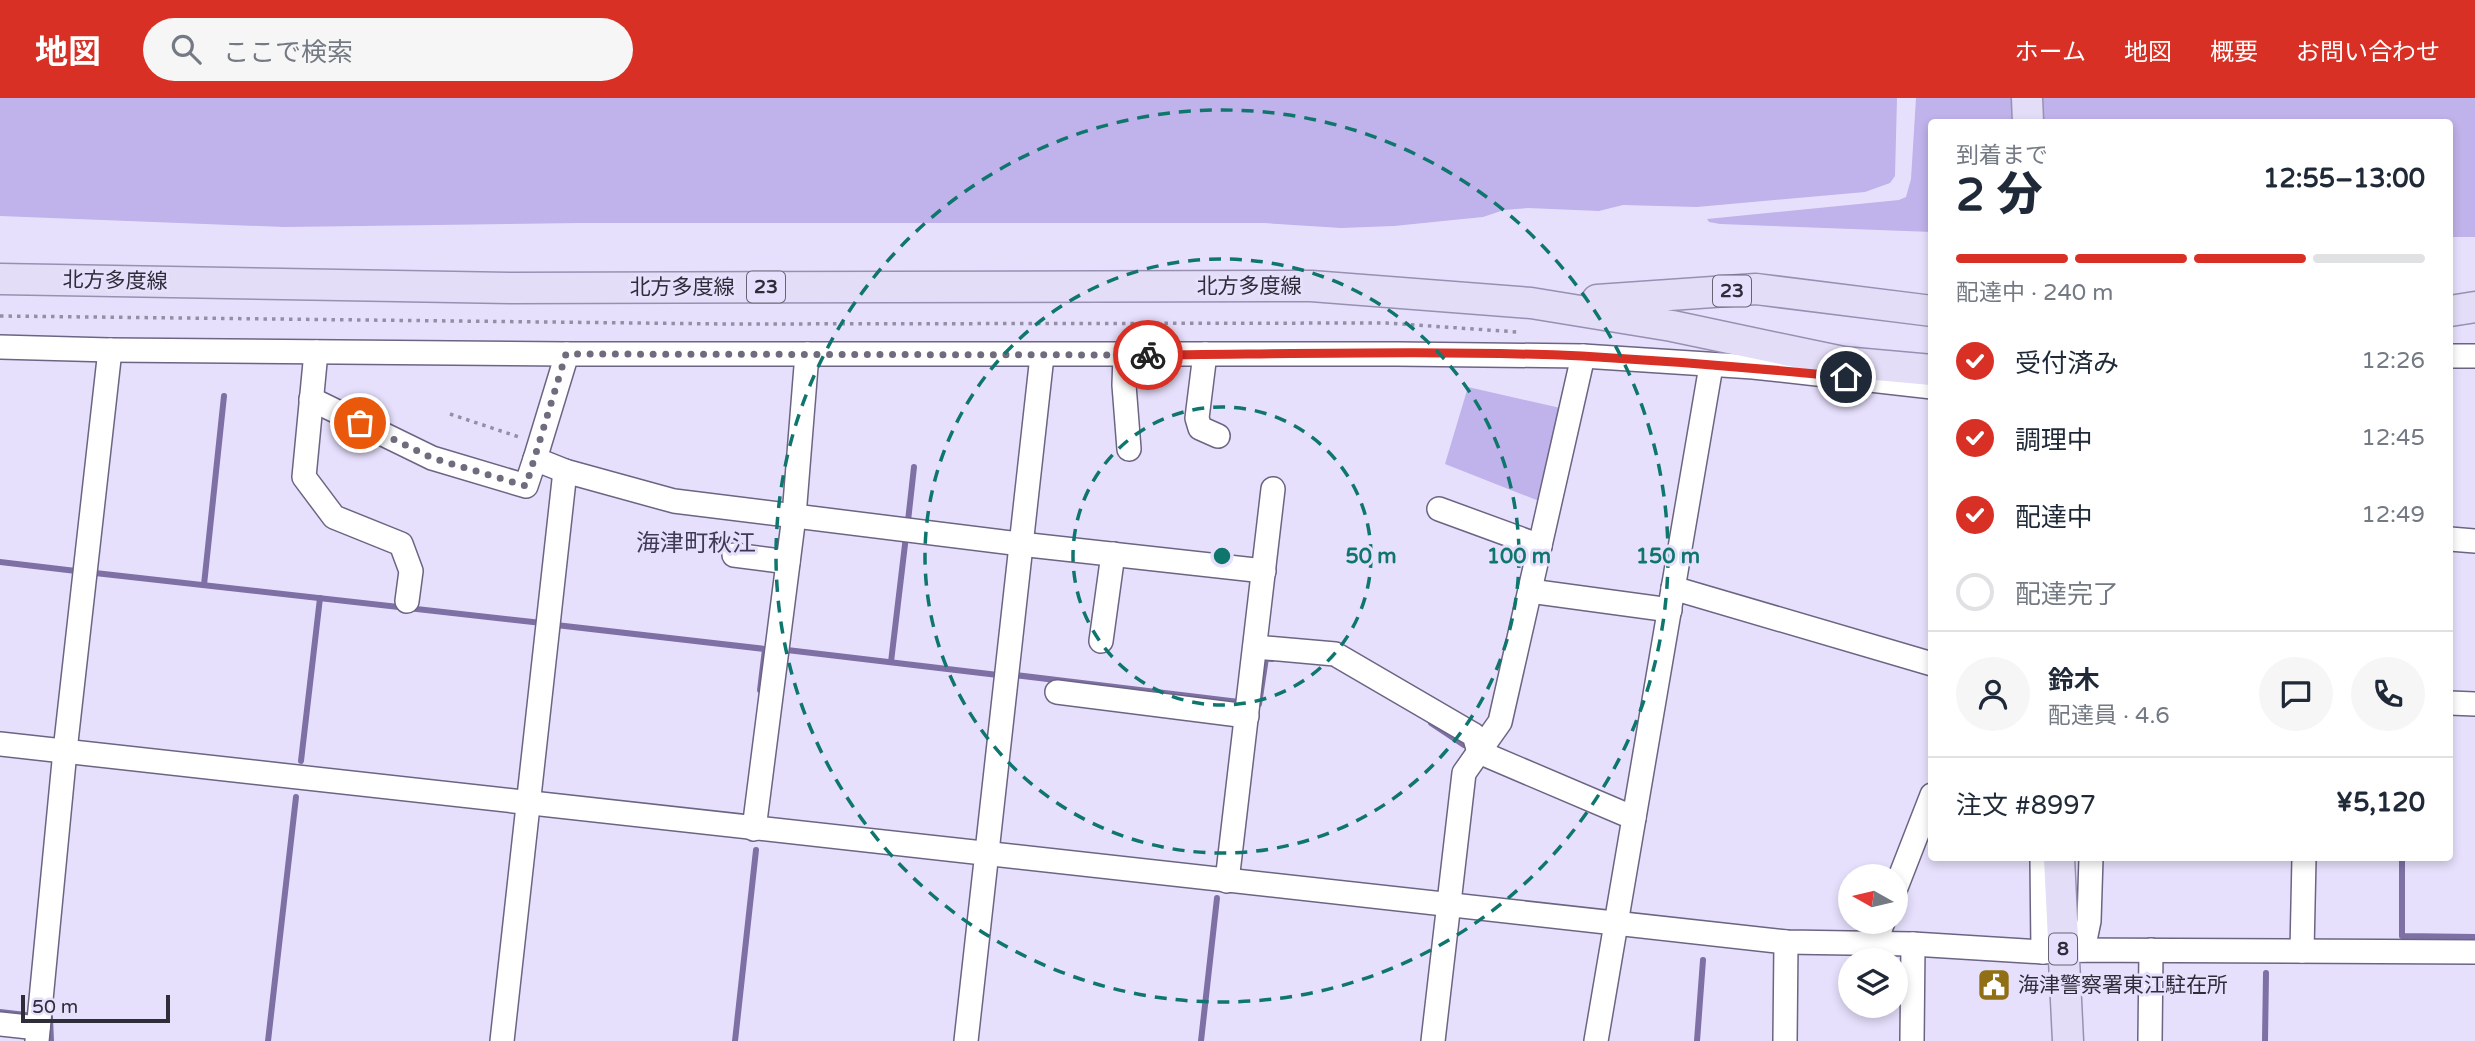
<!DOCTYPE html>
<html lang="ja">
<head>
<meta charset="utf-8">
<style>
  body { margin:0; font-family:"Varela Round","Noto Sans JP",sans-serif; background:#f6f6f7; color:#1f2937; height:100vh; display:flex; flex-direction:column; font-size:26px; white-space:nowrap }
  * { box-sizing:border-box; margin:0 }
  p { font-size:23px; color:#747a83 }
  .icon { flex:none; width:38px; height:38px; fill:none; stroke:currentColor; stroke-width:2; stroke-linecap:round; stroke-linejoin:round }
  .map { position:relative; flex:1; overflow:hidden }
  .drawer { position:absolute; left:1928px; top:21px; width:525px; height:742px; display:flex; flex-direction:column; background:#fff; border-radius:7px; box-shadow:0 4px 10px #0003 }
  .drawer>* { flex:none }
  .needle { width:46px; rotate:278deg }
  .buttons { position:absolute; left:1838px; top:766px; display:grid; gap:14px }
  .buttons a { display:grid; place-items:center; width:70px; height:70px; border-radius:50%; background:#fff; box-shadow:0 4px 10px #0003; font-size:35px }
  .scale { position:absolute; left:21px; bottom:18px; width:149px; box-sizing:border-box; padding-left:7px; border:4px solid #302d3a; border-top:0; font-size:19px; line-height:24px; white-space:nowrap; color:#302d3a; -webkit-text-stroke:5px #e7e0fd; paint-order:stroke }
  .pin { position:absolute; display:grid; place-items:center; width:60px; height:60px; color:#fff; margin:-30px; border:4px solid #fff; border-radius:50%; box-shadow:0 2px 7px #0007 }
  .courier { position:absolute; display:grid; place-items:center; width:70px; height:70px; margin:-35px; border:5px solid #d93025; border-radius:50%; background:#fff; color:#222; box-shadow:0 2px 9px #0007 }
  .summary em { font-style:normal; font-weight:800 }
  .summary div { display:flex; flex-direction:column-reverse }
  .summary { display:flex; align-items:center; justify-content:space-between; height:119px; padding:0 28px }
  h1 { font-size:46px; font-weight:800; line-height:52px }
  .bar { display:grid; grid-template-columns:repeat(4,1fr); gap:10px 7px; align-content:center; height:84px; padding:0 28px }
  .bar i { height:9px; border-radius:5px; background:#e0e1e3 }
  .bar .selected { background:#d93025 }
  .bar p { grid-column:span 4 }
  .line { display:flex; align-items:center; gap:18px; padding:0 28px; border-top:2px solid #e0e1e3 }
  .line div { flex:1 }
  .round { display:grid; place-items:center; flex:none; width:74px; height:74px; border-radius:37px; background:#f6f6f7 }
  ol { padding:0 28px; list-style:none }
  li { display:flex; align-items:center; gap:21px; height:77px }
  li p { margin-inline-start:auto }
  li .icon { padding:7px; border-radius:50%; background:#d93025; color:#fff; stroke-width:4 }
  li:last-child { color:#747a83 }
  li i { width:38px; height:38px; border:4px solid #e0e1e3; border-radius:50% }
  header { display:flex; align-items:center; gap:42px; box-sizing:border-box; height:98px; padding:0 35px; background:#d93025; color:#fff }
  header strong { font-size:33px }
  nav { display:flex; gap:38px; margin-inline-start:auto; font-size:24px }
  .search { width:490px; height:63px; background:#f6f6f7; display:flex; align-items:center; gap:18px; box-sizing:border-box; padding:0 24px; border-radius:38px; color:#747a83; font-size:26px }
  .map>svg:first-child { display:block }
  .green { fill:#c0b2ea }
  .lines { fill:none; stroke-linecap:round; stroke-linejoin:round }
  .stream { stroke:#7e70a5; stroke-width:6 }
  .minor-casing { stroke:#6c6483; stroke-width:26 }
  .major-casing { stroke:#9890b1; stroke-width:33 }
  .path { stroke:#948fa5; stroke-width:3.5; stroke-dasharray:3.5 5; stroke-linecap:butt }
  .minor { stroke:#fff; stroke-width:23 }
  .major { stroke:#e3ddf7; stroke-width:30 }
  .done { stroke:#706c7e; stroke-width:7; stroke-dasharray:0 12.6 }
  .route { stroke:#d93025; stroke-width:9 }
  .ring { fill:none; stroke:#0f766e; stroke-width:3.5; stroke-dasharray:12 9 }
  .labels { text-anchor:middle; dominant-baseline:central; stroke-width:6; stroke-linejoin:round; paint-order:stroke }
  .shield { fill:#e7e0fd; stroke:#676374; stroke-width:2 }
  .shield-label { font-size:19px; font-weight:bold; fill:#302d3a }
  .street-label { font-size:21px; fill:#302d3a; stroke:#e7e0fd }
  .poi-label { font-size:21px; fill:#302d3a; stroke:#e7e0fd; text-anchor:start }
  .quarter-label { font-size:24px; fill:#413a56; stroke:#e7e0fd }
  .centre { fill:#0f766e; stroke:#e7e0fd; stroke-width:3.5 }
  .ring-label { font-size:21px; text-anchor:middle; font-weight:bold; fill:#0f766e; stroke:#e7e0fd; stroke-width:6; stroke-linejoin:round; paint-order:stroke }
</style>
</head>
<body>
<header>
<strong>地図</strong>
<div class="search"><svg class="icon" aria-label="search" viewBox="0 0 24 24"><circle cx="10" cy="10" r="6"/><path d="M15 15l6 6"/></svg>ここで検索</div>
<nav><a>ホーム</a><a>地図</a><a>概要</a><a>お問い合わせ</a></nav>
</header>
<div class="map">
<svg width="2475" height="943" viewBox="0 0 2475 943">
  <rect width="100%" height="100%" fill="#e7e0fd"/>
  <g class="green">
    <polygon points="0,0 1897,0 1895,78 1890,85 1865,94 1697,109 1623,107 1599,113 1528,110 1504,112 1483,119 1394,128 1341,130 1264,125 580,125 284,129 0,118"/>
    <polygon points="1916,0 2475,0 2475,139 2450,139 2450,24 1932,24 1932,134 1720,126 1709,124 1707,121 1899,102 1906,99 1911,81"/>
    <polygon points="1468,289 1565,311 1544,405 1445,366"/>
  </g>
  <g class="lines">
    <g class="stream">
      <polyline points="908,423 914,369"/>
      <polyline points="0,464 76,473"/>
      <polyline points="95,475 542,525"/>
      <polyline points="204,487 224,298"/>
      <polyline points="556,527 765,551 760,592"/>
      <polyline points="787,552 998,577"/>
      <polyline points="891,564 906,438"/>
      <polyline points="1015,577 1239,604 1238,608"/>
      <polyline points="1259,606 1266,560 1272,561"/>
      <polyline points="1431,625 1464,647"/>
      <polyline points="301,663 320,500"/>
      <polyline points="2402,760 2402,838 2475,839"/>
      <polyline points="0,914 26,917"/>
      <polyline points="50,919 51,943"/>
      <polyline points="268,943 296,699"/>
      <polyline points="735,943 756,752"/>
      <polyline points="1201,943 1217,800"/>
      <polyline points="1697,943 1703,862"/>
      <polyline points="2265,943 2266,875"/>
    </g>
    <defs>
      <g id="minor">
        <polyline points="0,249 110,252 567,256 1397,256 1583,258 1753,269 1932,289"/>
        <polyline points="316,254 304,379 334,419 401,446 411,473 407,503"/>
        <polyline points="1205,256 1197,320 1200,330 1218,338"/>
        <polyline points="1125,257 1124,287 1129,351"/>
        <polyline points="2450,258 2475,258"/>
        <polyline points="311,301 432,360 526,388 535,361"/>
        <polyline points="565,373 674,403 1020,446 1264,473"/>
        <polyline points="1439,411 1540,448"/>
        <polyline points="2450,441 2475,443"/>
        <polyline points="734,457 788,464"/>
        <polyline points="1673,490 1932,566"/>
        <polyline points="1530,493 1670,512"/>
        <polyline points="1101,543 1113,456"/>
        <polyline points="1255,549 1335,556 1474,637 1479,654 1634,720"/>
        <polyline points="1057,594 1247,618"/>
        <polyline points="2450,605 2475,606"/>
        <polyline points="0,646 1786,844 1913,846 2043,854 2063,852 2475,854"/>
        <polyline points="754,731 794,418 807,256"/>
        <polyline points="2042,760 2043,854"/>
        <polyline points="1227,783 1273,391"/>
        <polyline points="1895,792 1932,697"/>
        <polyline points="1875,845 1883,824"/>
        <polyline points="2083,852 2089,823 2091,760"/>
        <polyline points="2302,853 2304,760"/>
        <polyline points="0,926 38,930"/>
        <polyline points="37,943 65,653 110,252"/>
        <polyline points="502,943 565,373 535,361 567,256"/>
        <polyline points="966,943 1042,258"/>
        <polyline points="1433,943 1464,675 1500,624 1583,258"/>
        <polyline points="1596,943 1711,268"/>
        <polyline points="1785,943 1786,844"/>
        <polyline points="1912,943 1913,846"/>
        <polyline points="2150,943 2151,852"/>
      </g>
      <g id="major">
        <polyline points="2027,0 2028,24"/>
        <polyline points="0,181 510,190 1311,188 1531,205 1672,228 1843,264 1932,272"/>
        <polyline points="1597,202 1756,191 1932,213"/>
        <polyline points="2450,213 2475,209"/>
        <polyline points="2059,760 2068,943"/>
      </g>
    </defs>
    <use href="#minor" class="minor-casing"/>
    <use href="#major" class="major-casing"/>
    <g class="path">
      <polyline points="0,218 728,226 1386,225 1517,234"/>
      <polyline points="450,316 522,340"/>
    </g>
    <use href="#minor" class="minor"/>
    <use href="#major" class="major"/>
  </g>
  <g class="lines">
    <polyline class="done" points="360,325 432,360 526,388 566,256 1148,257"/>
    <path class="route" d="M 1148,257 C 1291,256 1439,252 1582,258 C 1670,263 1758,270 1846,279"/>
  </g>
  <g class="ring">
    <circle cx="1222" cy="458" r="149"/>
    <circle cx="1222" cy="458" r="297"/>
    <circle cx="1222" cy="458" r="446"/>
  </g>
  <defs>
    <symbol id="civic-square" viewBox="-11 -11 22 22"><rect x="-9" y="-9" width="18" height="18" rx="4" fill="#916f15" stroke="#e7e0fd"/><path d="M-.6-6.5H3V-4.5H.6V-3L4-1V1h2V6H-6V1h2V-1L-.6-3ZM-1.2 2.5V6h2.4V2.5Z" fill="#fff"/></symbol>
  </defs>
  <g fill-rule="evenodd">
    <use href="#civic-square" x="1975" y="868" width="38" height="38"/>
  </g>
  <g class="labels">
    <g class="shield">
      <rect x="747" y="173.5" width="38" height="31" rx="5"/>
      <rect x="1713" y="177.5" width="38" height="31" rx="5"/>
      <rect x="2049" y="835.5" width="28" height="31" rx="5"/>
    </g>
    <g class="shield-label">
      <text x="766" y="189">23</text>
      <text x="1732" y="193">23</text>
      <text x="2063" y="851">8</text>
    </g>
    <g class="street-label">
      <text transform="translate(115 183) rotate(1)">北方多度線</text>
      <text x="1249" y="188">北方多度線</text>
      <text x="682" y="189">北方多度線</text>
    </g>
    <g class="poi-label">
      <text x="2018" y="887">海津警察署東江駐在所</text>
    </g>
    <g class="quarter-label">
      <text x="696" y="445">海津町秋江</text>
    </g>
  </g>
  <circle cx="1222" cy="458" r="10" class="centre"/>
  <g class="ring-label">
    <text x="1371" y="465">50 m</text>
    <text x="1519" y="465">100 m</text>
    <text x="1668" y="465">150 m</text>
  </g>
</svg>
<div class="buttons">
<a><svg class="needle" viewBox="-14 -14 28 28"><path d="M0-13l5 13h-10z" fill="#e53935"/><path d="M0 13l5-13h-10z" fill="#747a83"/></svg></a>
<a><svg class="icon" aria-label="layers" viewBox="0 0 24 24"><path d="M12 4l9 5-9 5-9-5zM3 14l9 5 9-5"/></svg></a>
</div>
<div class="scale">50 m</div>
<div class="pin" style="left:360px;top:325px;background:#ea580c"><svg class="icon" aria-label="bag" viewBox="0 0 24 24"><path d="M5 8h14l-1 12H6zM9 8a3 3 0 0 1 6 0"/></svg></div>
<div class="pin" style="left:1846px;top:279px;background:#1f2937"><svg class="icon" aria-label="home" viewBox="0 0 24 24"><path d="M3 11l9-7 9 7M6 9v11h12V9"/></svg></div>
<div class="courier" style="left:1148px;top:257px"><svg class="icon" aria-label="bike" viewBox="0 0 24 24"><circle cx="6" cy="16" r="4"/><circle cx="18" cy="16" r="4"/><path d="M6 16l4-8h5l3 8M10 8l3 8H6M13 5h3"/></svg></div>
<section class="drawer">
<div class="summary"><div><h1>2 分</h1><p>到着まで</p></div><em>12:55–13:00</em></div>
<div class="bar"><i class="selected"></i><i class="selected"></i><i class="selected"></i><i></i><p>配達中 · 240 m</p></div>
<ol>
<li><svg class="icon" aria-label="check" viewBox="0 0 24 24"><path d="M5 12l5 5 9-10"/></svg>受付済み<p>12:26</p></li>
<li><svg class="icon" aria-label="check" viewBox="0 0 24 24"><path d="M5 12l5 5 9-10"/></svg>調理中<p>12:45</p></li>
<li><svg class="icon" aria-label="check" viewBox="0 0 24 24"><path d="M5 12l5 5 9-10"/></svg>配達中<p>12:49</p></li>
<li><i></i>配達完了</li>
</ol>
<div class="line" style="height:126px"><a class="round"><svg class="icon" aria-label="person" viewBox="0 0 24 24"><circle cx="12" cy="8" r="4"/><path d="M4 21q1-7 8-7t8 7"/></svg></a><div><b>鈴木</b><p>配達員 · 4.6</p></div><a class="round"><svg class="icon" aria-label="chat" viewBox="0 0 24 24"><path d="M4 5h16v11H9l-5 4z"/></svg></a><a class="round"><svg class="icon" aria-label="phone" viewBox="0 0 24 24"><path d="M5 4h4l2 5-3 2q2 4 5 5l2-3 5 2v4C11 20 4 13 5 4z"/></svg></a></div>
<div class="line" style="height:91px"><div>注文 #8997</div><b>¥5,120</b></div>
</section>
</div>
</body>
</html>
